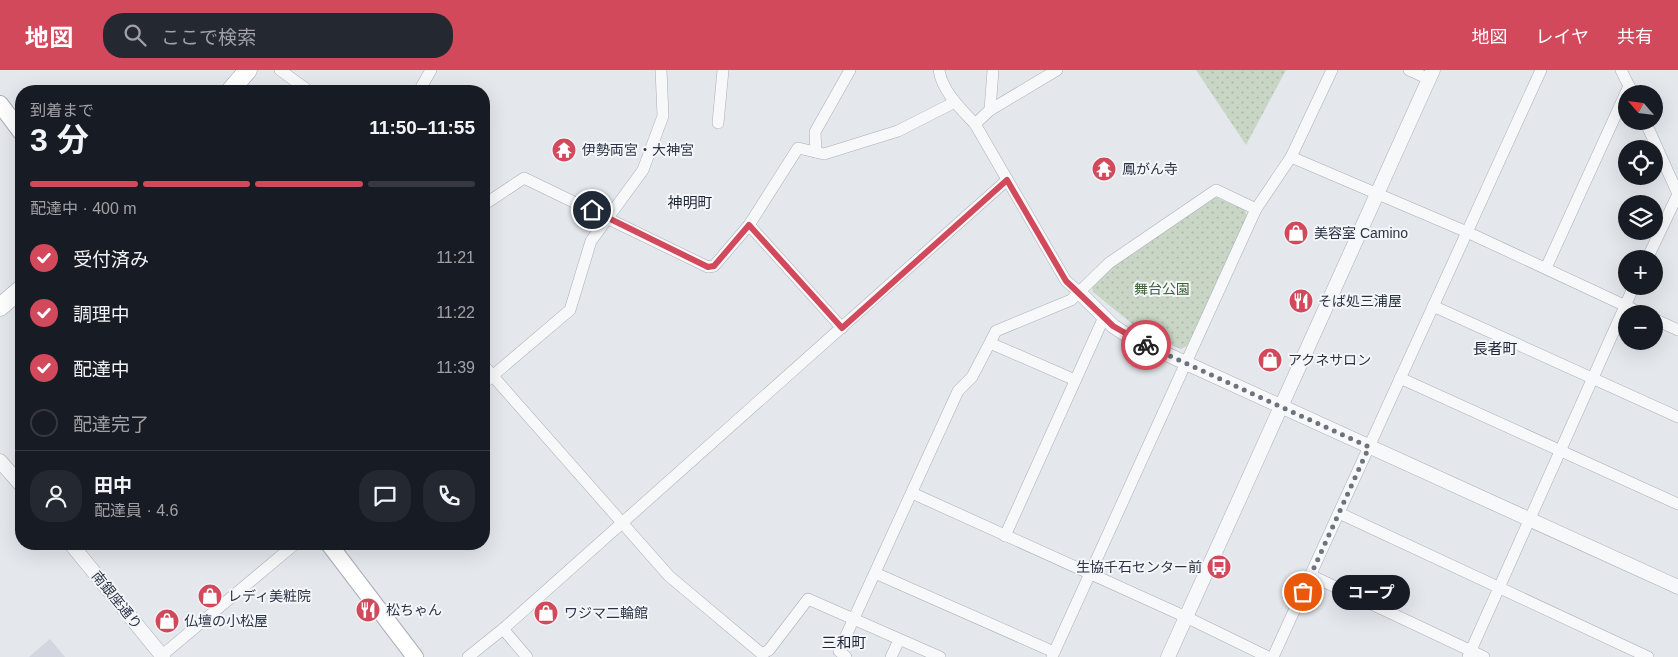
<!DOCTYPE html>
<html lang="ja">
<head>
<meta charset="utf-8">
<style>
  body { margin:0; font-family:Helvetica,"Noto Sans JP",sans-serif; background:#242831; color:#f1f3f6; height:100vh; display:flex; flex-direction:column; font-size:19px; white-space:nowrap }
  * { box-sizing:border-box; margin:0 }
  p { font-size:16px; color:#9ea1a6 }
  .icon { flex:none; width:28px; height:28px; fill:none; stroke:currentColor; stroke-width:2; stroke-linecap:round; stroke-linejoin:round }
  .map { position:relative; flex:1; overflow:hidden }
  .sheet { position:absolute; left:15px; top:15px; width:475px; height:465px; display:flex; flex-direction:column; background:#171b24; border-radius:20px; box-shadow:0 5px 20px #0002 }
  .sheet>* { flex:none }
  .needle { width:32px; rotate:298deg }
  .buttons { position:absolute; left:1618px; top:15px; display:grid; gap:10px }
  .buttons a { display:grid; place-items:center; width:45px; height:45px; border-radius:50%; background:#171b24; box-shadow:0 5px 20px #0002; font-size:25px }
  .pin { position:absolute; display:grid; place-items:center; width:42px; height:42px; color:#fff; margin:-21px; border:2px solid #fff; border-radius:50%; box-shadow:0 1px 5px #0007 }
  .courier { position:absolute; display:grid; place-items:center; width:50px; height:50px; margin:-25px; border:4px solid #d1495b; border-radius:50%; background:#fff; color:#222; box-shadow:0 1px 6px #0007 }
  .bubble { position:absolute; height:35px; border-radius:18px; background:#171b24; box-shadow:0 5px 20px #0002; font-size:16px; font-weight:700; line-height:35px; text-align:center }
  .overview em { font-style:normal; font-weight:700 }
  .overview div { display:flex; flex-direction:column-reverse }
  .overview { display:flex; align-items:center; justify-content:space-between; height:85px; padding:0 15px }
  h1 { font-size:32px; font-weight:700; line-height:38px }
  .bar { display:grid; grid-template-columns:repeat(4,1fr); gap:8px 5px; align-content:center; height:60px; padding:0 15px }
  .bar i { height:6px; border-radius:4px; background:#363941 }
  .bar .current { background:#d1495b }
  .bar p { grid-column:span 4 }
  .line { display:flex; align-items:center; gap:12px; padding:0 15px; border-top:1px solid #363941 }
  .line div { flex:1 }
  .round { display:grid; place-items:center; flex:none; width:52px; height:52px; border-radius:20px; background:#242831 }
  ol { padding:0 15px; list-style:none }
  li { display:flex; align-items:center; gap:15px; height:55px }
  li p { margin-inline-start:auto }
  li .icon { padding:5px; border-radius:50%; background:#d1495b; color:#fff; stroke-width:4 }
  li:last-child { color:#9ea1a6 }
  li i { width:28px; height:28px; border:2px solid #363941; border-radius:50% }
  header { display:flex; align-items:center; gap:30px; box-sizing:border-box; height:70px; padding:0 25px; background:#d1495b; color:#fff }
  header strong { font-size:24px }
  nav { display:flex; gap:28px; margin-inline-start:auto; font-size:18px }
  .search { width:350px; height:45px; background:#242831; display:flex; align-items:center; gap:12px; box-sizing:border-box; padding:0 18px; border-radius:20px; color:#9ea1a6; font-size:19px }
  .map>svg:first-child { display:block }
  .built { fill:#d2d6de }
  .grass { fill:url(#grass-dots) }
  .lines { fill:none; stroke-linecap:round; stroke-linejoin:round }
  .minor-casing { stroke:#a9aeb7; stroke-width:12 }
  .tertiary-casing { stroke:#a9aeb7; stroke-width:15 }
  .secondary-casing { stroke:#a9aeb7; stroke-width:18 }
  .primary-casing { stroke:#a3abb8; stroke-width:19 }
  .minor { stroke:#f7f8fa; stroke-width:11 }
  .tertiary { stroke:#f7f8fa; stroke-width:14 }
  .secondary { stroke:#fff; stroke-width:16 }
  .primary { stroke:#fff; stroke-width:18 }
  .done { stroke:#6c737f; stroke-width:5; stroke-dasharray:0 9 }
  .route { stroke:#d1495b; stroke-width:6 }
  .labels { text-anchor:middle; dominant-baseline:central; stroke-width:4; stroke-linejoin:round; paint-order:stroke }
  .poi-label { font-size:14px; fill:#2b3445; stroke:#f4f6f9; text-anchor:start }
  .park-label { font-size:14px; fill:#3f6138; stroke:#f4f6f9 }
  .street-label { font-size:14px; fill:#2b3445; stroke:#f4f6f9 }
  .neighbourhood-label { font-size:15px; fill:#1d2536; stroke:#f4f6f9 }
</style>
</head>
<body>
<header>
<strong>地図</strong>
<div class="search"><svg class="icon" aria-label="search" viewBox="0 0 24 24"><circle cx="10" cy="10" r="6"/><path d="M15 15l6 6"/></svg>ここで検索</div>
<nav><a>地図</a><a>レイヤ</a><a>共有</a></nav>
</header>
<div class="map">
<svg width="1678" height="587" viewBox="0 0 1678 587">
  <defs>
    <pattern id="grass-dots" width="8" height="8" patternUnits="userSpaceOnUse" patternTransform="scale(1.25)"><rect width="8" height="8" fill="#c9d6c5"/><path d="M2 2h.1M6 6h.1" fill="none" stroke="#adb8ab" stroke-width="1.8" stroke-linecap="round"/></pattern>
  </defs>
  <rect width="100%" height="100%" fill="#e4e7ec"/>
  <polygon class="built" points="50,569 65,587 29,587"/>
  <g class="grass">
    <polygon points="1196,0 1286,0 1246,75"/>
    <polygon points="1215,127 1245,140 1247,147 1187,276 1181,279 1146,265 1093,222 1092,216 1111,196"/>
  </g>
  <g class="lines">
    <defs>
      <g id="minor">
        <polyline points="280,0 309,21"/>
        <path d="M 939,0 C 942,21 961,39 975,54 L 1066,211 L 1079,222"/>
        <polyline points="1409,0 1429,9"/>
        <polyline points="1621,0 1632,22"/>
        <polyline points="419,21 431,0"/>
        <polyline points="990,40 993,0"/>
        <polyline points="1645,51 1678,124"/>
        <polyline points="718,53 723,0"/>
        <polyline points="975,54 990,40 1057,0"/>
        <polyline points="816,82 815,62 850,0"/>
        <polyline points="1291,87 1467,162 1643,244"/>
        <polyline points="484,131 488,132 524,108 708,197 714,196 749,155 798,78 824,84 898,61 955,32"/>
        <polyline points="749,155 842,258"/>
        <polyline points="1647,189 1678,124"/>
        <polyline points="1546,198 1629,16"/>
        <polyline points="1433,236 1678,347"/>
        <polyline points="1654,249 1678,260"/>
        <polyline points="990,273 1075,310"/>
        <polyline points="484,296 669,506 762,584 769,580 808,529 940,587"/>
        <polyline points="1400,308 1678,434"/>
        <polyline points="484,313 570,240 591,171 643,100 663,46 661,0"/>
        <polyline points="912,423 1186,547 1268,587"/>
        <polyline points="1339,443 1648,587"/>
        <polyline points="1005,466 1104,247"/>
        <polyline points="875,503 1054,582"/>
        <polyline points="1310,505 1484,587"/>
        <polyline points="503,559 527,587"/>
        <polyline points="160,587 295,474"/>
        <polyline points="468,587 503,559 1007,110"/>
        <polyline points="846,587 839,581 958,321 972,307 996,261 1071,230 1109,193 1216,120 1256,139"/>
        <polyline points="891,587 899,570"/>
        <polyline points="1052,587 1256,139 1291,87 1332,0"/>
        <polyline points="1273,587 1541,0"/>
        <polyline points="1468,587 1634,216"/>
      </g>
      <g id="tertiary">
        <polyline points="1079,222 1113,256 1131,268 1678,517"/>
        <polyline points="0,391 21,415"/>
        <polyline points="71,474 163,587"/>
        <polyline points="1168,587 1433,0"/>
      </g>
      <g id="secondary">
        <polyline points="0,34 21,62"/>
        <polyline points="329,474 415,587"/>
      </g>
      <g id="primary">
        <polyline points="230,21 248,0"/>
        <polyline points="0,237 21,219"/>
      </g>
    </defs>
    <use href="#minor" class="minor-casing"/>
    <use href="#tertiary" class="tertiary-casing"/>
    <use href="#secondary" class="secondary-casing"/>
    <use href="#primary" class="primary-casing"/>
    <use href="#minor" class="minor"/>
    <use href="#tertiary" class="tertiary"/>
    <use href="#secondary" class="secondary"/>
    <use href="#primary" class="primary"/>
  </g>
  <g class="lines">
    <polyline class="done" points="1146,275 1369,377 1303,522"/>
    <polyline class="route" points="592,140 708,197 714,196 749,155 842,258 1007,110 1066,211 1113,256 1146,275"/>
  </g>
  <defs>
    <symbol id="temple-disc" viewBox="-11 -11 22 22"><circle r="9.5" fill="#d1495b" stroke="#f4f6f9"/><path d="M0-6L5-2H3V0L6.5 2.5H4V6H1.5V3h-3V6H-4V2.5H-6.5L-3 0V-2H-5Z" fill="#fff"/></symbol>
    <symbol id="shop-disc" viewBox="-11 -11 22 22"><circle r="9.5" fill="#d1495b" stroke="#f4f6f9"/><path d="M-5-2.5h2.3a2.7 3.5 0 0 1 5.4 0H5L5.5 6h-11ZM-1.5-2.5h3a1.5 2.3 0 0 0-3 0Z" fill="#fff"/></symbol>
    <symbol id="restaurant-disc" viewBox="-11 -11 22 22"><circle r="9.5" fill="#d1495b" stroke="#f4f6f9"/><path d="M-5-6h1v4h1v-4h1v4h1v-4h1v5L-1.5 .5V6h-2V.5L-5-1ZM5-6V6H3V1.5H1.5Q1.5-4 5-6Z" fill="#fff"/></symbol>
    <symbol id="bus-disc" viewBox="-11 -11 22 22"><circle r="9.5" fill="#d1495b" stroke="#f4f6f9"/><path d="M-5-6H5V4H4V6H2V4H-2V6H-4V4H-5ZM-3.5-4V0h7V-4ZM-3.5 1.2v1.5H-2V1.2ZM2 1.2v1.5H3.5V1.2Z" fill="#fff"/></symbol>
  </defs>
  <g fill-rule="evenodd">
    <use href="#temple-disc" x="550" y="66" width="28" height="28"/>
    <use href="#temple-disc" x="1090" y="85" width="28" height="28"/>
    <use href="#shop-disc" x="1282" y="149" width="28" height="28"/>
    <use href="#restaurant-disc" x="1287" y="217" width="28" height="28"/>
    <use href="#shop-disc" x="1256" y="276" width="28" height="28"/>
    <use href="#bus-disc" x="1205" y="483" width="28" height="28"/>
    <use href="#shop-disc" x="196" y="512" width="28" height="28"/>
    <use href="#restaurant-disc" x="354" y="526" width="28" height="28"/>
    <use href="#shop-disc" x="532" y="529" width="28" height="28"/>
    <use href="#shop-disc" x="153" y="537" width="28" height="28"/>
  </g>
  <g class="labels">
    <g class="poi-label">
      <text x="582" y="80">伊勢両宮・大神宮</text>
      <text x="1122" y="99">鳳がん寺</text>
      <text x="1314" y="163">美容室 Camino</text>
      <text x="1318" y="231">そば処三浦屋</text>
      <text x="1288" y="290">アクネサロン</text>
      <text x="1202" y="497" text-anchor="end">生協千石センター前</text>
      <text x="228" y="526">レディ美粧院</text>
      <text x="386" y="540">松ちゃん</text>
      <text x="564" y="543">ワジマ二輪館</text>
      <text x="184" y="551">仏壇の小松屋</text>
    </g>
    <g class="park-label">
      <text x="1162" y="219">舞台公園</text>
    </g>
    <g class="street-label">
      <text transform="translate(117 530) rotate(51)">南銀座通り</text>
    </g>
    <g class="neighbourhood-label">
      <text x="690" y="132">神明町</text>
      <text x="1495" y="278">長者町</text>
      <text x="844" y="572">三和町</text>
    </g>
  </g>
</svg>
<div class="buttons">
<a><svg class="needle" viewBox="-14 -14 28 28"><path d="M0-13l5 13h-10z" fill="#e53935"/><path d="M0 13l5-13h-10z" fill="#9ea1a6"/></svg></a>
<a><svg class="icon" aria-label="locate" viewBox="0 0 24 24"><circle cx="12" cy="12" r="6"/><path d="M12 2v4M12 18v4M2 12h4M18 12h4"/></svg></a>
<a><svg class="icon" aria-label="layers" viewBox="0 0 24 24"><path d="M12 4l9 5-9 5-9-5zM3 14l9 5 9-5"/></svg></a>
<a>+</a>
<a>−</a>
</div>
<div class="pin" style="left:1303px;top:522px;background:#ea580c"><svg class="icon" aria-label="bag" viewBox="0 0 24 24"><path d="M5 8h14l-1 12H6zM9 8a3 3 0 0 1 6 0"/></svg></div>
<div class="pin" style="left:592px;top:140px;background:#1f2937"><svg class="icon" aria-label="home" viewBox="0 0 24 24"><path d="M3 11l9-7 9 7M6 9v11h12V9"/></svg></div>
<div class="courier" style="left:1146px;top:275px"><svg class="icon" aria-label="bike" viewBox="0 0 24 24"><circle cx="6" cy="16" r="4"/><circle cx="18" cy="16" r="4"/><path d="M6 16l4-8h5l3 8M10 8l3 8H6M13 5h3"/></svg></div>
<div class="bubble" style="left:1332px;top:505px;width:78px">コープ</div>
<section class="sheet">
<div class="overview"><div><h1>3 分</h1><p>到着まで</p></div><em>11:50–11:55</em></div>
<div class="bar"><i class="current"></i><i class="current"></i><i class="current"></i><i></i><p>配達中 · 400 m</p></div>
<ol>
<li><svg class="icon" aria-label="check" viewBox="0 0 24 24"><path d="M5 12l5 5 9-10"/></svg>受付済み<p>11:21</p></li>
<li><svg class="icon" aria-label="check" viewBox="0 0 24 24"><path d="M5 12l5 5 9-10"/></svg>調理中<p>11:22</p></li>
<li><svg class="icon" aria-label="check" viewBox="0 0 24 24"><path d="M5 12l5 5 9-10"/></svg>配達中<p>11:39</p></li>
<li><i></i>配達完了</li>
</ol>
<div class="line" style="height:90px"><a class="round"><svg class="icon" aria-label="person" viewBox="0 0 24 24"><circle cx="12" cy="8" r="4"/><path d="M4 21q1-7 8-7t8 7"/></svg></a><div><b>田中</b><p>配達員 · 4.6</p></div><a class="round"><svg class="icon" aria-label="chat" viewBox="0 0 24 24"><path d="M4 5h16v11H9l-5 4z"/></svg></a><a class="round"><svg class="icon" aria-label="phone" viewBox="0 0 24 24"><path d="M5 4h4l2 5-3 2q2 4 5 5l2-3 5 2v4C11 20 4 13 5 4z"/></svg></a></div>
</section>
</div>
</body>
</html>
